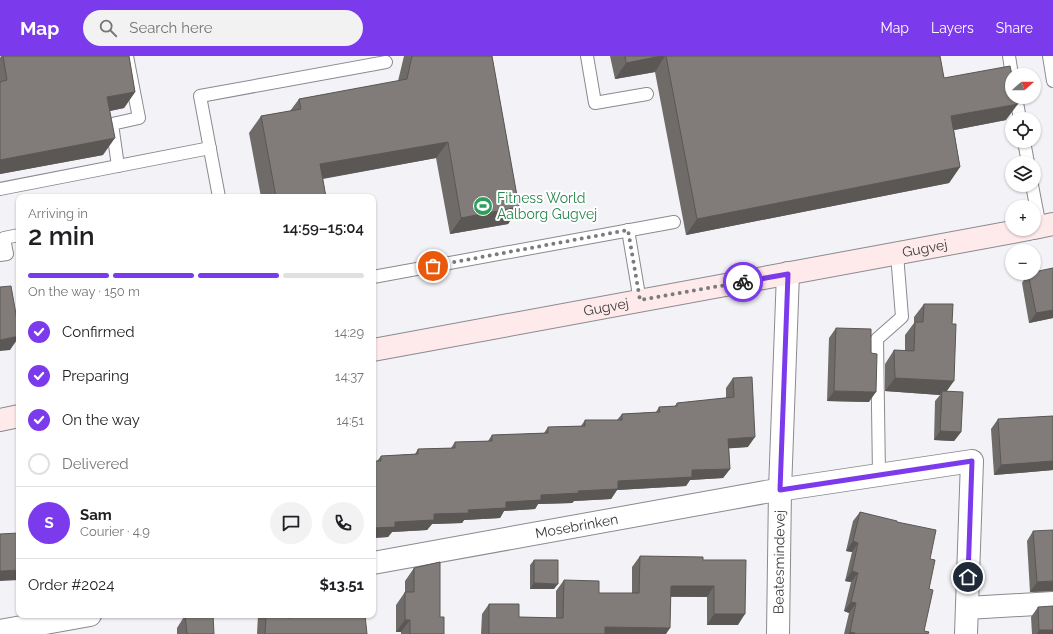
<!DOCTYPE html>
<html lang="en">
<head>
<meta charset="utf-8">
<style>
  body { margin:0; font-family:Raleway,sans-serif; background:#f2f2f2; color:#202124; height:100vh; display:flex; flex-direction:column; font-size:15px; white-space:nowrap }
  * { box-sizing:border-box; margin:0 }
  p { font-size:13px; color:#757577 }
  .icon { flex:none; width:22px; height:22px; fill:none; stroke:currentColor; stroke-width:2; stroke-linecap:round; stroke-linejoin:round }
  .map { position:relative; flex:1; overflow:hidden }
  .details { position:absolute; left:16px; top:138px; width:360px; height:424px; display:flex; flex-direction:column; background:#fff; border-radius:8px; box-shadow:0 1px 3px #0004 }
  .details>* { flex:none }
  .needle { width:26px; rotate:70deg }
  .buttons { position:absolute; left:1005px; top:12px; display:grid; gap:8px }
  .buttons a { display:grid; place-items:center; width:36px; height:36px; border-radius:50%; background:#fff; box-shadow:0 1px 3px #0004; font-size:20px }
  .pin { position:absolute; display:grid; place-items:center; width:34px; height:34px; color:#fff; margin:-17px; border:2px solid #fff; border-radius:50%; box-shadow:0 1px 4px #0007 }
  .courier { position:absolute; display:grid; place-items:center; width:40px; height:40px; margin:-20px; border:3px solid #7c3aed; border-radius:50%; background:#fff; color:#222; box-shadow:0 1px 5px #0007 }
  .overview em { font-style:normal; font-weight:600 }
  .overview div { display:flex; flex-direction:column-reverse }
  .overview { display:flex; align-items:center; justify-content:space-between; height:68px; padding:0 12px }
  h1 { font-size:26px; font-weight:600; line-height:30px }
  .bar { display:grid; grid-template-columns:repeat(4,1fr); gap:6px 4px; align-content:center; height:48px; padding:0 12px }
  .bar i { height:5px; border-radius:3px; background:#e0e0e0 }
  .bar .current { background:#7c3aed }
  .bar p { grid-column:span 4 }
  .line { display:flex; align-items:center; gap:10px; padding:0 12px; border-top:1px solid #e0e0e0 }
  .line div { flex:1 }
  .round { display:grid; place-items:center; flex:none; width:42px; height:42px; border-radius:21px; background:#f2f2f2 }
  ol { padding:0 12px; list-style:none }
  li { display:flex; align-items:center; gap:12px; height:44px }
  li p { margin-inline-start:auto }
  li .icon { padding:4px; border-radius:50%; background:#7c3aed; color:#fff; stroke-width:4 }
  li:last-child { color:#757577 }
  li i { width:22px; height:22px; border:2px solid #e0e0e0; border-radius:50% }
  header { display:flex; align-items:center; gap:24px; box-sizing:border-box; height:56px; padding:0 20px; background:#7c3aed; color:#fff }
  header strong { font-size:19px }
  nav { display:flex; gap:22px; margin-inline-start:auto; font-size:14px }
  .search { width:280px; height:36px; background:#f2f2f2; display:flex; align-items:center; gap:10px; box-sizing:border-box; padding:0 14px; border-radius:22px; color:#757577; font-size:15px }
  .map>svg:first-child { display:block }
  .lines { fill:none; stroke-linecap:round; stroke-linejoin:round }
  .lane-casing { stroke:#8a8a8f; stroke-width:14 }
  .street-casing { stroke:#8a8a8f; stroke-width:24 }
  .secondary-casing { stroke:#8a8a8f; stroke-width:24 }
  .lane { stroke:#fff; stroke-width:12 }
  .street { stroke:#fff; stroke-width:22 }
  .secondary { stroke:#fee9eb; stroke-width:22 }
  .wall { fill:#6f6b69 }
  .shaded-wall { fill:#5a5755 }
  .building { fill:#817c7a; stroke:#5a5755 }
  .done { stroke:#7b7b7e; stroke-width:4; stroke-dasharray:0 7.2 }
  .route { stroke:#7c3aed; stroke-width:5 }
  .labels { text-anchor:middle; dominant-baseline:central; stroke-width:4; stroke-linejoin:round; paint-order:stroke }
  .leisure-label { font-size:14px; fill:#27864d; stroke:#fff; text-anchor:start }
  .street-label { font-size:14px; fill:#3b3b3d; stroke:#fff }
</style>
</head>
<body>
<header>
<strong>Map</strong>
<div class="search"><svg class="icon" aria-label="search" viewBox="0 0 24 24"><circle cx="10" cy="10" r="6"/><path d="M15 15l6 6"/></svg>Search here</div>
<nav><a>Map</a><a>Layers</a><a>Share</a></nav>
</header>
<div class="map">
<svg width="1053" height="578" viewBox="0 0 1053 578">
  <rect width="100%" height="100%" fill="#f2f2f7"/>
  <g class="lines">
    <defs>
      <g id="lane">
        <polyline points="587,0 595,47 647,38"/>
        <polyline points="1009,0 1012,19"/>
        <polyline points="1049,0 1053,25"/>
        <polyline points="1016,41 1020,63"/>
        <polyline points="1024,85 1028,107"/>
        <polyline points="118,110 112,68 139,62 127,0"/>
        <polyline points="1032,129 1040,171"/>
        <polyline points="0,133 210,92"/>
        <polyline points="219,141 200,40 386,6"/>
        <polyline points="628,174 640,245"/>
        <polyline points="0,199 7,198 4,182 19,179"/>
        <polyline points="373,221 674,166"/>
        <polyline points="879,419 877,283 902,261 897,198"/>
      </g>
      <g id="street">
        <path id="s1" d="M 373,507 L 765,436 L 972,405 L 966,578"/>
        <polyline points="967,552 1053,547"/>
        <polyline points="0,575 90,559"/>
        <path id="s2" d="M 778,578 L 780,434 L 788,217"/>
      </g>
      <g id="secondary">
        <polyline points="1034,172 1053,168"/>
        <path id="s3" d="M 373,294 L 1029,173"/>
        <polyline points="0,364 19,360"/>
      </g>
    </defs>
    <use href="#lane" class="lane-casing"/>
    <use href="#street" class="street-casing"/>
    <use href="#secondary" class="secondary-casing"/>
    <use href="#lane" class="lane"/>
    <use href="#street" class="street"/>
    <use href="#secondary" class="secondary"/>
  </g>
  <g class="wall">
    <polygon points="1,0 129,0 135,36 124,52 110,55 103,99 0,118 0,2"/>
    <polygon points="404,0 492,0 519,151 508,168 450,178 436,102 323,123 326,141 261,141 249,77 261,60 290,55 299,43 398,25"/>
    <polygon points="610,0 940,0 944,22 1006,64 954,74 960,111 949,127 686,179 655,16 615,23"/>
    <polygon points="1028,217 1053,262 1029,267 1022,227"/>
    <polygon points="924,248 947,335 961,376 954,385 934,384 935,345 940,339 885,335 885,308 894,294 905,295 905,279 914,267 914,261"/>
    <polygon points="836,272 869,346 827,345 829,282"/>
    <polygon points="733,322 748,391 729,392 730,413 723,422 690,424 686,430 617,434 611,443 574,445 572,447 538,448 535,453 504,455 500,462 464,464 462,467 432,468 427,474 392,476 388,481 373,482 373,405 377,405 381,400 415,398 418,393 451,392 455,386 488,385 492,379 544,377 548,371 581,370 585,364 617,364 622,358 656,356 659,351 675,350 677,347 726,342 726,332"/>
    <polygon points="1053,360 1053,414 994,419 991,373 998,363"/>
    <polygon points="860,456 897,466 930,503 929,533 924,575 928,578 844,578 849,557 844,555 851,526 845,525 852,496 846,495 853,465"/>
    <polygon points="1033,475 1053,535 1030,536 1027,485"/>
    <polygon points="640,500 703,504 738,569 707,569 707,541 670,541 666,578 481,578 482,558 489,548 519,561 556,562 556,535 564,524 599,537 632,537 632,511"/>
    <polygon points="534,504 554,533 530,533 530,509"/>
    <polygon points="414,512 440,561 444,578 401,578 401,576 396,576 396,549 405,536 405,525"/>
    <polygon points="1038,551 1053,578 1032,578 1031,561"/>
    <polygon points="185,559 214,578 177,578 177,572"/>
    <polygon points="258,559 290,559 289,562 367,578 257,578"/>
  </g>
  <g class="shaded-wall">
    <polygon points="661,0 665,0 655,16 615,23 626,7"/>
    <polygon points="135,36 124,52 95,58 107,41"/>
    <polygon points="1018,48 1006,64 939,77 951,60"/>
    <polygon points="115,82 103,99 0,118 0,104"/>
    <polygon points="448,86 436,102 309,125 320,108"/>
    <polygon points="960,111 949,127 686,179 697,163"/>
    <polygon points="519,151 508,168 450,178 461,162"/>
    <polygon points="1053,254 1053,262 1029,267 1036,257"/>
    <polygon points="19,280 19,281 10,294 0,295 0,284"/>
    <polygon points="895,322 954,325 944,339 942,335 940,339 885,335"/>
    <polygon points="834,335 876,336 869,346 827,345"/>
    <polygon points="940,375 961,376 954,385 934,384"/>
    <polygon points="755,381 748,391 721,393 728,383"/>
    <polygon points="1053,405 1053,414 994,419 1001,409"/>
    <polygon points="730,413 723,422 690,424 686,430 617,434 611,443 574,445 572,447 538,448 535,453 504,455 500,462 464,464 462,467 432,468 427,474 392,476 388,481 373,482 373,472 395,466 434,458 468,454 506,446 541,439 578,435 618,425 692,414"/>
    <polygon points="853,485 858,487 852,496 846,495"/>
    <polygon points="19,514 19,524 0,525 0,515"/>
    <polygon points="852,515 858,517 851,526 845,525"/>
    <polygon points="1053,525 1053,535 1030,536 1037,526"/>
    <polygon points="534,527 558,528 554,533 530,533"/>
    <polygon points="671,530 714,530 707,541 663,540"/>
    <polygon points="851,546 856,547 849,557 844,555"/>
    <polygon points="714,558 745,558 738,569 707,569"/>
    <polygon points="405,564 410,564 401,576 396,576"/>
    <polygon points="605,571 670,572 666,578 600,578"/>
    <polygon points="1039,574 1053,574 1053,578 1037,578"/>
    <polygon points="850,576 855,577 855,578 848,578"/>
  </g>
  <g class="building">
    <polygon points="3,0 129,0 135,36 107,41 115,82 0,104 0,26 7,24"/>
    <polygon points="412,0 492,0 519,151 461,162 448,86 320,108 326,141 276,141 261,60 301,53 299,43 407,23"/>
    <polygon points="625,0 661,0 626,7"/>
    <polygon points="666,0 940,0 944,22 1010,10 1012,19 1012,41 1016,41 1018,48 951,60 960,111 697,163"/>
    <polygon points="1053,212 1053,254 1036,257 1028,217 1034,217 1034,216"/>
    <polygon points="11,230 19,275 19,280 0,284 0,231"/>
    <polygon points="924,248 953,248 952,268 956,268 954,325 895,322 894,294 914,295 915,266 923,266"/>
    <polygon points="836,272 871,273 871,297 877,298 876,336 834,335"/>
    <polygon points="752,321 755,381 728,383 730,413 692,414 692,421 618,425 618,433 578,435 579,437 541,439 541,444 506,446 506,452 468,454 469,457 434,458 434,464 395,466 395,471 373,472 373,405 381,405 381,400 418,398 418,393 455,392 455,386 492,385 492,379 548,377 548,371 585,370 585,364 622,364 622,358 660,356 659,351 677,350 677,347 734,341 733,322"/>
    <polygon points="942,335 963,336 961,376 940,375"/>
    <polygon points="1053,360 1053,405 1001,409 998,363"/>
    <polygon points="860,456 897,465 897,466 936,474 930,503 935,504 929,533 933,534 924,575 929,576 928,578 855,578 855,577 850,576 856,547 851,546 858,517 852,515 858,487 853,485"/>
    <polygon points="1053,474 1053,525 1037,526 1033,475"/>
    <polygon points="19,477 19,514 0,515 0,478"/>
    <polygon points="640,500 703,501 703,504 746,504 745,558 714,558 714,530 671,530 670,572 605,571 605,578 489,578 489,548 519,548 519,561 563,562 564,524 599,525 599,537 639,537"/>
    <polygon points="534,504 558,504 558,528 534,527"/>
    <polygon points="440,506 440,561 444,561 444,578 410,578 410,564 405,564 405,536 414,536 414,512"/>
    <polygon points="1053,550 1053,574 1039,574 1038,551"/>
    <polygon points="185,559 213,559 214,578 187,578"/>
    <polygon points="266,559 290,559 289,562 316,559 365,559 367,578 265,578"/>
  </g>
  <g class="lines">
    <polyline class="done" points="433,210 628,174 640,244 743,226"/>
    <polyline class="route" points="743,226 788,218 780,434 972,405 968,521"/>
  </g>
  <defs>
    <symbol id="stadium-disc" viewBox="-11 -11 22 22"><circle r="9.5" fill="#2e9e5b" stroke="#fff"/><path d="M0-5a6.5 5 0 1 0 0 10a6.5 5 0 1 0 0-10ZM-3.5-1.8h7v3.6h-7Z" fill="#fff"/></symbol>
  </defs>
  <g fill-rule="evenodd">
    <use href="#stadium-disc" x="472" y="139" width="22" height="22"/>
  </g>
  <g class="labels">
    <g class="leisure-label">
      <text x="497" y="142">Fitness World<tspan x="497" dy="16">Aalborg Gugvej</tspan></text>
    </g>
    <g class="street-label">
      <text stroke="none"><textPath href="#s3" startOffset="561">Gugvej</textPath></text>
      <text stroke="none"><textPath href="#s3" startOffset="237">Gugvej</textPath></text>
      <text stroke="none"><textPath href="#s1" startOffset="207">Mosebrinken</textPath></text>
      <text stroke="none"><textPath href="#s2" startOffset="72">Beatesmindevej</textPath></text>
    </g>
  </g>
</svg>
<div class="buttons">
<a><svg class="needle" viewBox="-14 -14 28 28"><path d="M0-13l5 13h-10z" fill="#e53935"/><path d="M0 13l5-13h-10z" fill="#757577"/></svg></a>
<a><svg class="icon" aria-label="locate" viewBox="0 0 24 24"><circle cx="12" cy="12" r="6"/><path d="M12 2v4M12 18v4M2 12h4M18 12h4"/></svg></a>
<a><svg class="icon" aria-label="layers" viewBox="0 0 24 24"><path d="M12 4l9 5-9 5-9-5zM3 14l9 5 9-5"/></svg></a>
<a>+</a>
<a>−</a>
</div>
<div class="pin" style="left:433px;top:210px;background:#ea580c"><svg class="icon" aria-label="bag" viewBox="0 0 24 24"><path d="M5 8h14l-1 12H6zM9 8a3 3 0 0 1 6 0"/></svg></div>
<div class="pin" style="left:968px;top:521px;background:#1f2937"><svg class="icon" aria-label="home" viewBox="0 0 24 24"><path d="M3 11l9-7 9 7M6 9v11h12V9"/></svg></div>
<div class="courier" style="left:743px;top:226px"><svg class="icon" aria-label="bike" viewBox="0 0 24 24"><circle cx="6" cy="16" r="4"/><circle cx="18" cy="16" r="4"/><path d="M6 16l4-8h5l3 8M10 8l3 8H6M13 5h3"/></svg></div>
<section class="details">
<div class="overview"><div><h1>2 min</h1><p>Arriving in</p></div><em>14:59–15:04</em></div>
<div class="bar"><i class="current"></i><i class="current"></i><i class="current"></i><i></i><p>On the way · 150 m</p></div>
<ol>
<li><svg class="icon" aria-label="check" viewBox="0 0 24 24"><path d="M5 12l5 5 9-10"/></svg>Confirmed<p>14:29</p></li>
<li><svg class="icon" aria-label="check" viewBox="0 0 24 24"><path d="M5 12l5 5 9-10"/></svg>Preparing<p>14:37</p></li>
<li><svg class="icon" aria-label="check" viewBox="0 0 24 24"><path d="M5 12l5 5 9-10"/></svg>On the way<p>14:51</p></li>
<li><i></i>Delivered</li>
</ol>
<div class="line" style="height:72px"><b class="round" style="background:#7c3aed;color:#fff">S</b><div><b>Sam</b><p>Courier · 4.9</p></div><a class="round"><svg class="icon" aria-label="chat" viewBox="0 0 24 24"><path d="M4 5h16v11H9l-5 4z"/></svg></a><a class="round"><svg class="icon" aria-label="phone" viewBox="0 0 24 24"><path d="M5 4h4l2 5-3 2q2 4 5 5l2-3 5 2v4C11 20 4 13 5 4z"/></svg></a></div>
<div class="line" style="height:52px"><div>Order #2024</div><b>$13.51</b></div>
</section>
</div>
</body>
</html>
